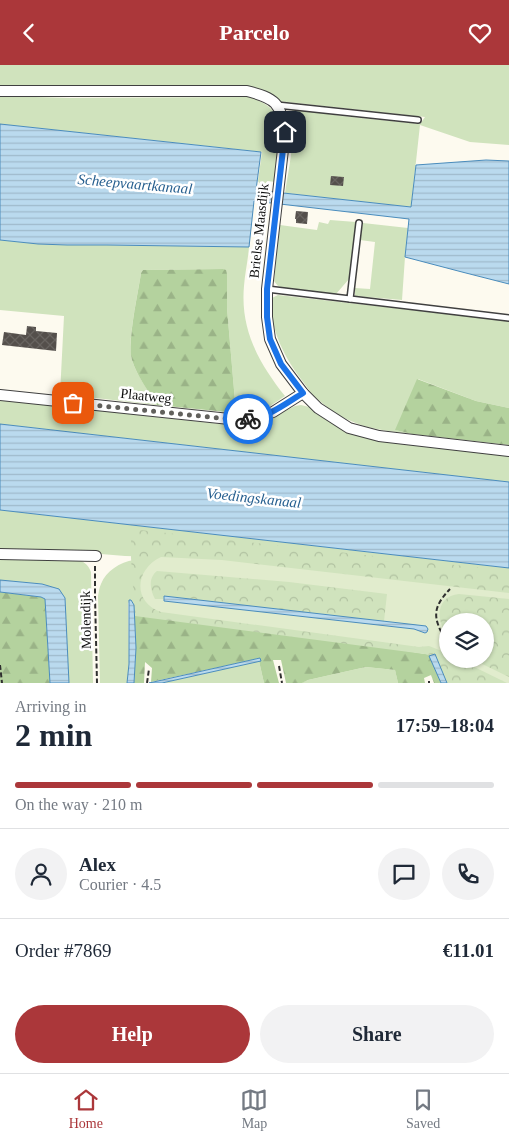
<!DOCTYPE html>
<html lang="en">
<head>
<meta charset="utf-8">
<style>
  body { margin:0; font-family:Georgia,serif; background:#f2f2f3; color:#1f2937; height:100vh; display:flex; flex-direction:column; font-size:19px; white-space:nowrap }
  * { box-sizing:border-box; margin:0 }
  p { font-size:16px; color:#747a83 }
  .icon { flex:none; width:28px; height:28px; fill:none; stroke:currentColor; stroke-width:2; stroke-linecap:round; stroke-linejoin:round }
  .map { position:relative; height:618px; overflow:hidden }
  .details { display:flex; flex-direction:column; background:#fff; flex:1 }
  .details>* { flex:none }
  .tools { position:absolute; left:439px; top:548px; display:grid; gap:10px }
  .tools a { display:grid; place-items:center; width:55px; height:55px; border-radius:50%; background:#fff; box-shadow:0 1px 4px #0004; font-size:25px }
  .pin { position:absolute; display:grid; place-items:center; width:42px; height:42px; color:#fff; margin:-21px; border-radius:10px; box-shadow:0 2px 8px #0006 }
  .courier { position:absolute; display:grid; place-items:center; width:50px; height:50px; margin:-25px; border:4px solid #1a73e8; border-radius:50%; background:#fff; color:#222; box-shadow:0 1px 6px #0007 }
  .head em { font-style:normal; font-weight:700 }
  .head div { display:flex; flex-direction:column-reverse }
  .head { display:flex; align-items:center; justify-content:space-between; height:85px; padding:0 15px }
  h1 { font-size:32px; font-weight:700; line-height:38px }
  .bar { display:grid; grid-template-columns:repeat(4,1fr); gap:8px 5px; align-content:center; height:60px; padding:0 15px }
  .bar i { height:6px; border-radius:4px; background:#e0e1e3 }
  .bar .active { background:#ab373a }
  .bar p { grid-column:span 4 }
  .line { display:flex; align-items:center; gap:12px; padding:0 15px; border-top:1px solid #e0e1e3 }
  .line div { flex:1 }
  .round { display:grid; place-items:center; flex:none; width:52px; height:52px; border-radius:26px; background:#f2f2f3 }
  .action { display:flex; gap:10px; margin-top:auto; padding:10px 15px }
  .action a { flex:1; height:58px; border-radius:30px; background:#ab373a; color:#fff; font-size:20px; font-weight:700; line-height:58px; text-align:center }
  .action a+a { background:#f2f2f3; color:#1f2937 }
  header { display:flex; justify-content:space-between; align-items:center; height:65px; padding:0 15px; background:#ab373a; color:#fff; font-size:22px; font-weight:700 }
  .tab-bar { display:flex; justify-content:space-around; align-items:center; height:70px; border-top:1px solid #e0e1e3; background:#fff; font-size:14px; color:#747a83 }
  .tab-bar a { display:grid; justify-items:center; gap:2px }
  .tab-bar .active { color:#ab373a }
  .map>svg:first-child { display:block }
  .grass { fill:#d0e3bd }
  .forest { fill:url(#forest-firs) }
  .park { fill:url(#park-crowns); fill-rule:evenodd }
  .pitch { fill:#e1eccd; fill-rule:evenodd }
  .water { fill:url(#water-rules); stroke:#4a8cbc }
  .building { fill:url(#building-cross-hatch) }
  .lines { fill:none; stroke-linecap:round; stroke-linejoin:round }
  .lane-casing { stroke:#404040; stroke-width:8 }
  .street-casing { stroke:#404040; stroke-width:12 }
  .path { stroke:#2f2f2f; stroke-width:2; stroke-dasharray:5 2.5; stroke-linecap:butt }
  .lane { stroke:#fff; stroke-width:5 }
  .street { stroke:#fff; stroke-width:10 }
  .done { stroke:#61605c; stroke-width:5; stroke-dasharray:0 9 }
  .route { stroke:#1a73e8; stroke-width:6 }
  .labels { text-anchor:middle; dominant-baseline:central; stroke-width:5; stroke-linejoin:round; paint-order:stroke }
  .street-label { font-size:14px; fill:#0d0d0d; stroke:#fff }
  .water-label { font-size:15px; font-style:italic; fill:#265f8f; stroke:#fff }
</style>
</head>
<body>
<header><svg class="icon" aria-label="back" viewBox="0 0 24 24"><path d="M15 5l-7 7 7 7"/></svg>Parcelo<svg class="icon" aria-label="heart" viewBox="0 0 24 24"><path d="M12 20l-8-8c-3-5 5-10 8-4 3-6 11-1 8 4z"/></svg></header>
<div class="map">
<svg width="509" height="618" viewBox="0 0 509 618">
  <defs>
    <pattern id="forest-firs" width="22" height="20" patternUnits="userSpaceOnUse" patternTransform="scale(1.25)"><rect width="22" height="20" fill="#b4d29e"/><path d="M5 1l3.5 6h-7zM16 11l3.5 6h-7z" fill="#9ab387"/></pattern>
    <pattern id="park-crowns" width="20" height="18" patternUnits="userSpaceOnUse" patternTransform="scale(1.25)"><rect width="20" height="18" fill="#d0e3bd"/><path d="M2 6a3 3 0 1 1 6 0M12 15a3 3 0 1 1 6 0" fill="none" stroke="#b1c2a1"/></pattern>
    <pattern id="water-rules" width="6" height="5" patternUnits="userSpaceOnUse" patternTransform="scale(1.25)"><rect width="6" height="5" fill="#badaee"/><path d="M0 2.5h6" fill="none" stroke="#9fbacb"/></pattern>
    <pattern id="building-cross-hatch" width="8" height="8" patternUnits="userSpaceOnUse" patternTransform="scale(1.25)"><rect width="8" height="8" fill="#544f4b"/><path d="M0 0l8 8M0 8l8-8" fill="none" stroke="#686460"/></pattern>
  </defs>
  <rect width="100%" height="100%" fill="#fdfaef"/>
  <g class="grass">
    <path d="M 0,0 L 509,0 L 509,80 L 470,77 L 420,60 L 411,142 L 285,128 C 288,106 297,69 290,49 L 293,44 L 342,51 L 420,59 L 425,52 L 278,36 L 265,27 L 41,24 L 0,20 Z"/>
    <path d="M 0,31 L 70,33 L 249,32 C 267,38 278,45 281,66 L 276,117 L 267,116 L 266,120 L 260,119 L 258,116 L 262,87 L 0,59 Z"/>
    <polygon points="330,155 356,157 349,214 336,229 284,223 278,221 274,216 280,160 317,165 319,157 328,159"/>
    <polygon points="363,158 408,163 405,192 402,235 355,231 355,223 370,224 375,177 360,175"/>
    <path d="M 0,175 L 38,179 L 67,180 L 107,180 L 249,182 C 248,195 245,208 244,221 C 240,265 259,298 285,331 C 267,343 259,351 236,348 L 227,243 L 227,209 L 223,204 L 143,205 L 141,208 C 138,229 127,276 132,295 C 137,311 148,325 157,340 L 60,329 L 64,251 L 0,245 Z"/>
    <path d="M 278,230 L 509,256 L 509,343 L 476,336 L 418,314 L 396,365 L 412,369 C 391,366 370,365 351,356 C 338,351 327,342 316,333 C 311,329 308,323 304,318 C 286,295 268,263 272,233 Z"/>
    <polygon points="0,335 239,361 255,361 295,341 301,340 309,342 317,349 333,359 352,368 371,374 391,378 509,391 509,417 0,359"/>
    <polygon points="0,445 509,503 509,528 205,493 125,491 89,488 0,486"/>
    <path d="M 0,492 L 75,493 C 83,496 88,499 91,507 L 93,618 L 69,618 L 65,533 L 58,524 L 42,519 L 0,515 Z"/>
    <path d="M 134,495 L 161,547 L 134,540 L 131,535 L 128,538 L 129,599 L 127,618 L 100,618 L 98,531 C 99,527 99,523 101,519 C 106,506 120,497 134,495 Z"/>
    <polygon points="259,596 264,618 163,618"/>
    <polygon points="366,602 395,605 398,618 301,618 308,615"/>
  </g>
  <g class="forest">
    <path d="M 223,204 L 226,205 L 227,209 L 227,243 L 236,348 L 157,340 C 148,326 137,311 132,295 C 127,276 138,229 141,208 L 143,205 Z"/>
    <polygon points="417,314 476,336 509,343 509,380 412,369 395,365"/>
    <polygon points="0,527 41,532 45,534 50,618 0,618"/>
    <polygon points="134,540 161,547 432,590 430,591 441,618 434,618 431,610 424,613 425,618 398,618 395,605 366,602 308,615 302,618 286,618 281,595 273,595 279,618 264,618 259,596 261,596 260,593 151,617 152,603 145,597 144,618 134,618 136,583"/>
  </g>
  <path class="park" d="M 131,464 L 509,506 L 509,618 L 444,618 L 432,590 L 135,551 L 131,493 ZM 448,556 L 485,556 L 485,594 L 448,594 Z"/>
  <g class="pitch">
    <path d="M 161,492 L 222,495 L 509,528 L 509,534 L 459,529 C 444,530 436,543 441,558 C 442,563 446,567 447,572 C 448,577 447,583 447,588 L 429,581 L 419,582 L 161,547 C 132,537 135,504 161,492 ZM 157,506 L 289,517 L 387,529 L 384,556 L 164,531 L 163,534 L 155,534 C 150,525 148,513 157,506 Z"/>
    <polygon points="458,594 472,594 509,612 509,618 507,618"/>
  </g>
  <g class="water">
    <polygon points="0,59 261,87 256,125 411,142 416,100 486,95 509,96 509,219 462,207 405,192 409,154 254,136 249,182 107,180 67,180 38,179 0,175"/>
    <polygon points="0,359 509,417 509,503 0,445"/>
    <polygon points="0,515 42,519 59,524 65,533 69,618 50,618 45,534 41,532 0,527"/>
    <polygon points="164,531 426,561 428,564 427,567 425,568 414,564 164,536"/>
    <polygon points="129,535 131,535 134,540 136,583 134,618 127,618 129,599"/>
    <polygon points="435,589 447,618 441,618 429,591"/>
    <polygon points="260,593 261,596 162,618 149,618"/>
  </g>
  <g class="building">
    <polygon points="331,111 344,112 343,121 330,120"/>
    <polygon points="296,146 308,147 307,159 296,158 296,154 295,154"/>
    <polygon points="27,261 36,262 36,266 57,268 56,286 2,280 4,267 26,270"/>
  </g>
  <g class="lines">
    <defs>
      <g id="lane">
        <polyline points="277,40 418,55"/>
        <polyline points="267,224 350,234 359,158"/>
        <polyline points="350,234 509,253"/>
      </g>
      <g id="street">
        <path d="M 0,26 L 247,26 C 275,33 281,38 285,67 L 267,224 L 267,252 L 270,274 L 281,299 L 303,328 L 318,343 L 349,363 L 379,371 L 509,386"/>
        <polyline points="0,330 239,355 257,353 273,347 303,328"/>
        <polyline points="0,489 96,491"/>
      </g>
    </defs>
    <use href="#lane" class="lane-casing"/>
    <use href="#street" class="street-casing"/>
    <g class="path">
      <polyline points="95,501 95,531 97,618"/>
      <path d="M 448,581 C 436,556 428,547 450,524"/>
      <polyline points="0,600 2,618"/>
      <polyline points="279,601 282,618"/>
      <polyline points="429,616 429,618"/>
      <polyline points="147,618 149,604"/>
    </g>
    <use href="#lane" class="lane"/>
    <use href="#street" class="street"/>
  </g>
  <g class="lines">
    <polyline class="done" points="73,338 239,355 248,354"/>
    <path class="route" d="M 248,354 C 269,352 285,339 303,328 L 281,299 L 270,274 L 267,252 L 267,224 L 285,67"/>
  </g>
  <g class="labels">
    <g class="street-label">
      <text transform="translate(259 166) rotate(-84)">Brielse Maasdijk</text>
      <text transform="translate(146 331) rotate(6)">Plaatweg</text>
      <text transform="translate(86 555) rotate(-91)">Molendijk</text>
    </g>
    <g class="water-label">
      <text transform="translate(135 119) rotate(5)">Scheepvaartkanaal</text>
      <text transform="translate(254 433) rotate(6)">Voedingskanaal</text>
    </g>
  </g>
</svg>
<div class="tools">
<a><svg class="icon" aria-label="layers" viewBox="0 0 24 24"><path d="M12 4l9 5-9 5-9-5zM3 14l9 5 9-5"/></svg></a>
</div>
<div class="pin" style="left:73px;top:338px;background:#ea580c"><svg class="icon" aria-label="bag" viewBox="0 0 24 24"><path d="M5 8h14l-1 12H6zM9 8a3 3 0 0 1 6 0"/></svg></div>
<div class="pin" style="left:285px;top:67px;background:#1f2937"><svg class="icon" aria-label="home" viewBox="0 0 24 24"><path d="M3 11l9-7 9 7M6 9v11h12V9"/></svg></div>
<div class="courier" style="left:248px;top:354px"><svg class="icon" aria-label="bike" viewBox="0 0 24 24"><circle cx="6" cy="16" r="4"/><circle cx="18" cy="16" r="4"/><path d="M6 16l4-8h5l3 8M10 8l3 8H6M13 5h3"/></svg></div>
</div>
<section class="details">
<div class="head"><div><h1>2 min</h1><p>Arriving in</p></div><em>17:59–18:04</em></div>
<div class="bar"><i class="active"></i><i class="active"></i><i class="active"></i><i></i><p>On the way · 210 m</p></div>
<div class="line" style="height:90px"><a class="round"><svg class="icon" aria-label="person" viewBox="0 0 24 24"><circle cx="12" cy="8" r="4"/><path d="M4 21q1-7 8-7t8 7"/></svg></a><div><b>Alex</b><p>Courier · 4.5</p></div><a class="round"><svg class="icon" aria-label="chat" viewBox="0 0 24 24"><path d="M4 5h16v11H9l-5 4z"/></svg></a><a class="round"><svg class="icon" aria-label="phone" viewBox="0 0 24 24"><path d="M5 4h4l2 5-3 2q2 4 5 5l2-3 5 2v4C11 20 4 13 5 4z"/></svg></a></div>
<div class="line" style="height:65px"><div>Order #7869</div><b>€11.01</b></div>
<div class="action"><a>Help</a><a>Share</a></div>
</section>
<nav class="tab-bar">
<a class="active"><svg class="icon" aria-label="home" viewBox="0 0 24 24"><path d="M3 11l9-7 9 7M6 9v11h12V9"/></svg>Home</a>
<a><svg class="icon" aria-label="map" viewBox="0 0 24 24"><path d="M3 6l6-2 6 2 6-2v14l-6 2-6-2-6 2zM9 4v14M15 6v14"/></svg>Map</a>
<a><svg class="icon" aria-label="saved" viewBox="0 0 24 24"><path d="M7 4h10v16l-5-4-5 4z"/></svg>Saved</a>
</nav>
</body>
</html>
